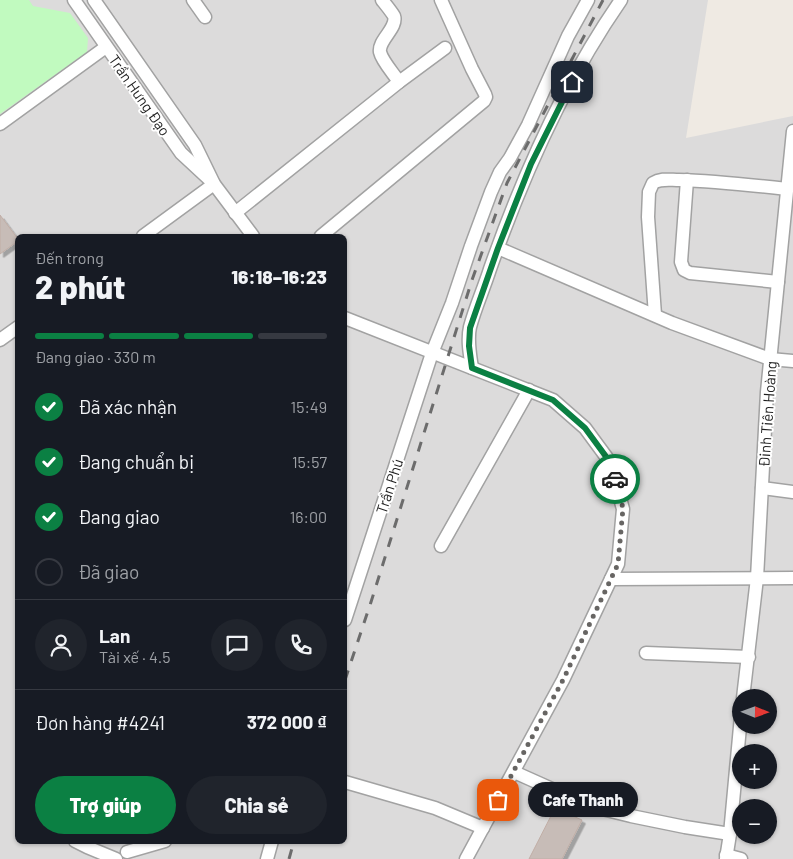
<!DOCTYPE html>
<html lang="vi">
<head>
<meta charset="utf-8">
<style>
  body { margin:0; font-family:Barlow,sans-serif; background:#20242c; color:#f1f3f6; height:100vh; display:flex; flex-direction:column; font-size:19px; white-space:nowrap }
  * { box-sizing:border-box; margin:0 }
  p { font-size:16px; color:#9ea1a6 }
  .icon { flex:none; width:28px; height:28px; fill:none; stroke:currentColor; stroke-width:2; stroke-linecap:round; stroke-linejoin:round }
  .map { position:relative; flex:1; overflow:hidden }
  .drawer { position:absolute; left:15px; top:234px; width:332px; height:610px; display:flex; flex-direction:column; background:#171b24; border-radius:8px; box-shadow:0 1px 4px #0004 }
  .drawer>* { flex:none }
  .needle { width:32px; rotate:91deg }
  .buttons { position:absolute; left:732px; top:689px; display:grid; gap:10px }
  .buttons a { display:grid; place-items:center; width:45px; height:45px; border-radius:50%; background:#171b24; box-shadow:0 1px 4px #0004; font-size:25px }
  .pin { position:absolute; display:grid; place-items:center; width:42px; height:42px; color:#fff; margin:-21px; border-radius:10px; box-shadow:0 2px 8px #0006 }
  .courier { position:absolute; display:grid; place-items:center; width:50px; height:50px; margin:-25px; border:4px solid #0b8043; border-radius:50%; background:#fff; color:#222; box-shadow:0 1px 6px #0007 }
  .bubble { position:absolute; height:35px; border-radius:18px; background:#171b24; box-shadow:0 1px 4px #0004; font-size:16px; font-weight:800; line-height:35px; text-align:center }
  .overview em { font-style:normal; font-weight:800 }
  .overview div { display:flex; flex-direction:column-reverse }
  .overview { display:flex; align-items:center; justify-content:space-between; height:85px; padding:0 20px }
  h1 { font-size:32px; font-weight:800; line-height:38px }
  .bar { display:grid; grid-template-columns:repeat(4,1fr); gap:8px 5px; align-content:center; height:60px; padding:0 20px }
  .bar i { height:6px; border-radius:4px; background:#363941 }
  .bar .on { background:#0b8043 }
  .bar p { grid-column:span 4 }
  .line { display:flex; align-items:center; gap:12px; padding:0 20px; border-top:1px solid #363941 }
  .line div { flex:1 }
  .round { display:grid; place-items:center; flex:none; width:52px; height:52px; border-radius:26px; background:#20242c }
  ol { padding:0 20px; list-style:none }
  li { display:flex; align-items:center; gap:15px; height:55px }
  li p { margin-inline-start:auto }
  li .icon { padding:5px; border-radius:50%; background:#0b8043; color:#fff; stroke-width:4 }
  li:last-child { color:#9ea1a6 }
  li i { width:28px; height:28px; border:2px solid #363941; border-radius:50% }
  .cta { display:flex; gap:10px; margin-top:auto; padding:10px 20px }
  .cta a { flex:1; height:58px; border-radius:30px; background:#0b8043; color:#fff; font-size:20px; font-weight:800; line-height:58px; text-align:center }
  .cta a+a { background:#20242c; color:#f1f3f6 }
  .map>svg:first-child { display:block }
  .residential { fill:#dcdbdb; fill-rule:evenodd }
  .park { fill:#c1fabf }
  .building { fill:#c7bcb7; stroke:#c1aea6; filter:url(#shadow) }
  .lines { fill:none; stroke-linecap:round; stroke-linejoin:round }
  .minor-casing { stroke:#a2a2a2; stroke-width:15 }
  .minor { stroke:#fff; stroke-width:12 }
  .rail { stroke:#6c6c6c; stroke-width:3; stroke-dasharray:10 10; stroke-linecap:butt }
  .done { stroke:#676563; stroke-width:5; stroke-dasharray:0 9 }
  .route { stroke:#0b8043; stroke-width:6 }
  .labels { text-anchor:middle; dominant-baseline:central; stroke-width:4; stroke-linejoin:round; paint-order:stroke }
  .street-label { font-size:15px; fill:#1e1e1e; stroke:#fff }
</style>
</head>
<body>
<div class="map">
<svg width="793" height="859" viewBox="0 0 793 859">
  <defs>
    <filter id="shadow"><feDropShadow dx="3.5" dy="3.5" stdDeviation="0" flood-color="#0004"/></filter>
  </defs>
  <rect width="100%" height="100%" fill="#efeae3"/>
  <path class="residential" d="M 0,0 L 708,0 L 686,138 L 793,116 L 793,859 L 0,859 ZM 18,236 L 345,236 L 345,841 L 18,841 ZM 741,698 L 769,698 L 769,725 L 741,725 ZM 741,752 L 769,752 L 769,780 L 741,780 ZM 741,808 L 769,808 L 769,835 L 741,835 Z"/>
  <polygon class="park" points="0,0 29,0 33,6 70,13 88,38 87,52 0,114"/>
  <g class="building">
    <polygon points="0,215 18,239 18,241 0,254"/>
    <polygon points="555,808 582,820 562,859 529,859"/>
  </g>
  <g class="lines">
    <defs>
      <g id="minor">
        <polyline points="74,0 181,153 209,179"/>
        <polyline points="94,0 195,145 214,184 253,236"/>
        <polyline points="193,0 205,17"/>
        <path d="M 382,0 C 386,5 391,11 394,16 C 398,28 378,40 380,52 C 382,61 394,74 399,82"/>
        <polyline points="0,124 106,47"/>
        <polyline points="687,180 681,262 684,270 690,273 778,282"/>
        <polyline points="235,213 399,82 445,48"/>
        <polyline points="143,236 214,184"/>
        <polyline points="321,236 484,101 486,97 485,94 472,69 441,0"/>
        <polyline points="498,248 672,323 770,359 793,361"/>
        <path d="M 655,315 L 648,217 L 649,192 L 653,183 C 661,178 670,180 679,180 C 715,181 751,185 787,189"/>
        <polyline points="345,318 553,400 585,428 610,462 623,509 618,564 563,680 466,859"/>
        <polyline points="0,340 18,327"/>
        <path d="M 472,368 C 470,355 467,340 470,327 C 475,308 484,288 490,269 C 523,175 564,82 621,0"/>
        <polyline points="762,488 793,492"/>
        <polyline points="441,546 529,390"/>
        <polyline points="611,579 793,578"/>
        <polyline points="345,620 432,353 452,303 471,246 491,192 500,172 510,158 528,125 568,36 588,0"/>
        <polyline points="646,653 749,657"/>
        <polyline points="743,698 757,578 767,392 793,131"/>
        <polyline points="514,772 590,806 631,816 685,827 730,834"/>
        <polyline points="345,782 435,808 483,828"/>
        <polyline points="75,841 87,847 116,859"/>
        <polyline points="127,852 165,841"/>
        <polyline points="726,855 741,859"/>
        <polyline points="267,859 272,841"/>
        <polyline points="726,859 730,834 741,716"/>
      </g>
    </defs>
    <use href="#minor" class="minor-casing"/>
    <use href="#minor" class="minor"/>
    <g class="rail">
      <polyline points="345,680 371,602 472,280 507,183 603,0"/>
      <polyline points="289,859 294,841"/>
    </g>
  </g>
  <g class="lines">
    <polyline class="done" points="498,800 563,680 618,564 623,508 615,479"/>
    <polyline class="route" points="572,82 531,164 498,248 470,328 469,346 472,368 553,400 585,428 610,462 615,479"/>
  </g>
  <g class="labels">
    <g class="street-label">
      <text transform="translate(140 95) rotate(55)">Trần Hưng Đạo</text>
      <text transform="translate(767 414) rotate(-86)">Đinh Tiên Hoàng</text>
      <text transform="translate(389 486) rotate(-72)">Trần Phú</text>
    </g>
  </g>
</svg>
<div class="buttons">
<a><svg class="needle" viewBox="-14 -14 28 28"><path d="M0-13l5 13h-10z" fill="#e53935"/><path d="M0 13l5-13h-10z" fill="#9ea1a6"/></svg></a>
<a>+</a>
<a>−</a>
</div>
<div class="pin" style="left:498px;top:800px;background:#ea580c"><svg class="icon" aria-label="bag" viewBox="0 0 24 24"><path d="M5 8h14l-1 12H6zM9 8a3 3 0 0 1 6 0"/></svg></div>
<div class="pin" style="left:572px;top:82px;background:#1f2937"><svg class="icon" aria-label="home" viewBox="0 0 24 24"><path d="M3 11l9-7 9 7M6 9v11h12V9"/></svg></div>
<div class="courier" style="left:615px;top:479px"><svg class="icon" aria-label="car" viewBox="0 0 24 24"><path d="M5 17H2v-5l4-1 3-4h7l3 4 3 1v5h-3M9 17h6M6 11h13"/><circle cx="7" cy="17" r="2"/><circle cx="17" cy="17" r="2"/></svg></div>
<div class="bubble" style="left:528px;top:782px;width:110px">Cafe Thanh</div>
<section class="drawer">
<div class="overview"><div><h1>2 phút</h1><p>Đến trong</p></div><em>16:18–16:23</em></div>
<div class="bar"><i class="on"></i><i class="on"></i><i class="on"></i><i></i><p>Đang giao · 330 m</p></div>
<ol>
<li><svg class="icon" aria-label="check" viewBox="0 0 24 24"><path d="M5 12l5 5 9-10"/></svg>Đã xác nhận<p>15:49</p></li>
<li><svg class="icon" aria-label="check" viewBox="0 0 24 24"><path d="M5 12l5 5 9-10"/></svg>Đang chuẩn bị<p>15:57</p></li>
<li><svg class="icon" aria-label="check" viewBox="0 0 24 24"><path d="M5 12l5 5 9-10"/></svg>Đang giao<p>16:00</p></li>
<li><i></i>Đã giao</li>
</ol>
<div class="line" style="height:90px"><a class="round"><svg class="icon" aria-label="person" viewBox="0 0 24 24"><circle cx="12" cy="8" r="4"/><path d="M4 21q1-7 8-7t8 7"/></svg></a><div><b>Lan</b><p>Tài xế · 4.5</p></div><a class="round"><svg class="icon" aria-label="chat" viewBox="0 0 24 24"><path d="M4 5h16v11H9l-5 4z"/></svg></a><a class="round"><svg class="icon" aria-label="phone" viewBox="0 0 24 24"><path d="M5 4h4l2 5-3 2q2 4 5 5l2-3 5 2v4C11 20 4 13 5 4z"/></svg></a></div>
<div class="line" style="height:65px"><div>Đơn hàng #4241</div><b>372 000 ₫</b></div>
<div class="cta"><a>Trợ giúp</a><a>Chia sẻ</a></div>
</section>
</div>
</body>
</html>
